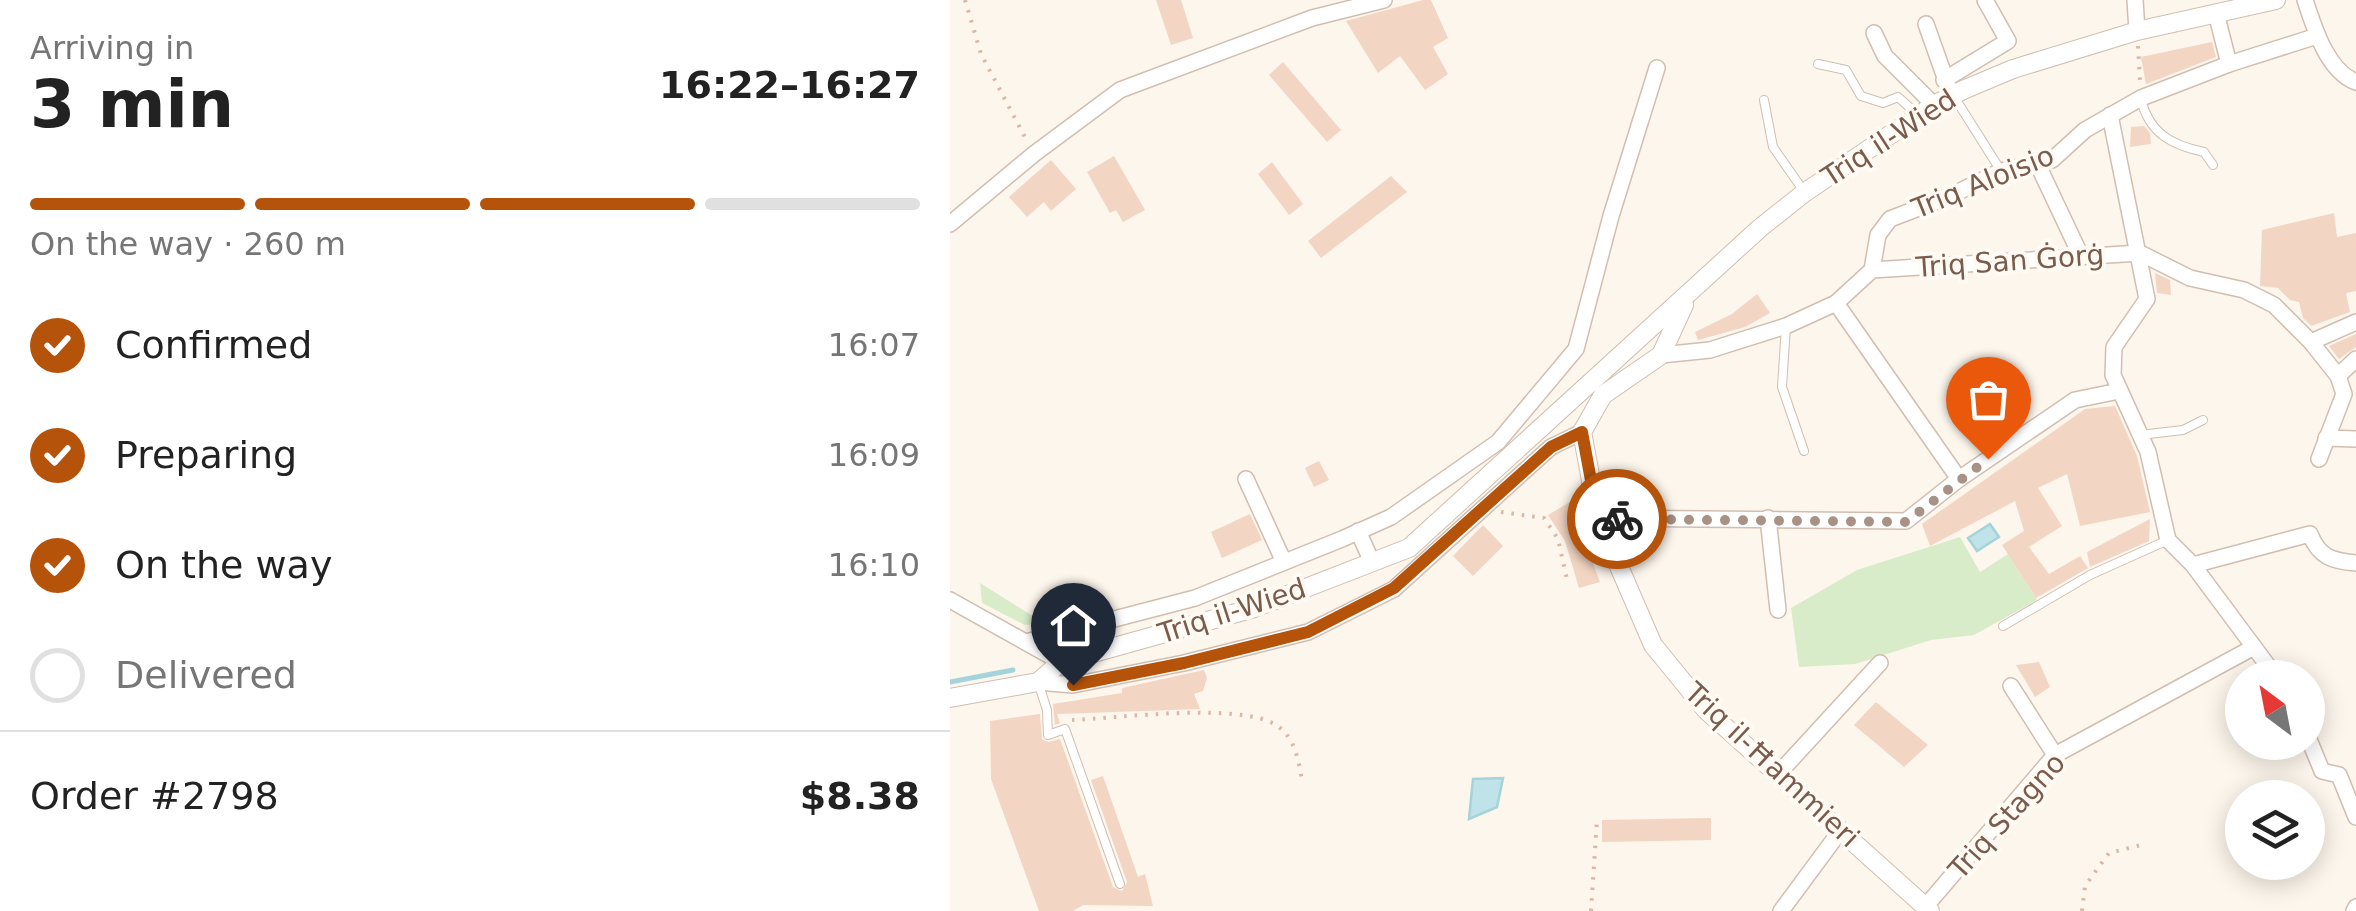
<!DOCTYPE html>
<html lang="en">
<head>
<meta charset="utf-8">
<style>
  body { margin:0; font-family:"DejaVu Sans",sans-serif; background:#f2f2f2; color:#222; height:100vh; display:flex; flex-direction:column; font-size:38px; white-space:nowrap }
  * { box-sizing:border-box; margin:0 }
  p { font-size:32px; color:#767676 }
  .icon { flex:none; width:55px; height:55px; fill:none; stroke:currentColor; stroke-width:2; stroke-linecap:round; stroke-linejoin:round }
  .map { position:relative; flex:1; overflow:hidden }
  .panel { display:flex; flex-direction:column; background:#fff; width:950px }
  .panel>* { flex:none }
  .needle { width:65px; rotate:328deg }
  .controls { position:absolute; left:1275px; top:660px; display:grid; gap:20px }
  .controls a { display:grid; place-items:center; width:100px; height:100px; border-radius:50%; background:#fff; box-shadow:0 5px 25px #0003; font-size:50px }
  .pin { position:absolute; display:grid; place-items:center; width:85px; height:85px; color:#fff; margin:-102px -42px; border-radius:50% 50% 50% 0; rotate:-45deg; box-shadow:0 0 10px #0007 }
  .pin .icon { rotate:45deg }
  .courier { position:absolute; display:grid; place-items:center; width:100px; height:100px; margin:-50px; border:8px solid #b45309; border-radius:50%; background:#fff; color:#222; box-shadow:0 2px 12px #0007 }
  .summary em { font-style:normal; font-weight:700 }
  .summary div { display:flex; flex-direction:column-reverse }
  .summary { display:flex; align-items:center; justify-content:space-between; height:170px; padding:0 30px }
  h1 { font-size:65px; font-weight:700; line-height:75px }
  .bar { display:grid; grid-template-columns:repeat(4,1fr); gap:15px 10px; align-content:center; height:120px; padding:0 30px }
  .bar i { height:12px; border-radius:8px; background:#e0e0e0 }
  .bar .current { background:#b45309 }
  .bar p { grid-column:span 4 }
  .line { display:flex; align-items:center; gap:25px; padding:0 30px; border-top:2px solid #e0e0e0 }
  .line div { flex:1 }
  ol { padding:0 30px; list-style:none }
  li { display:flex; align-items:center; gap:30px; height:110px }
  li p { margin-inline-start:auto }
  li .icon { padding:10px; border-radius:50%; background:#b45309; color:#fff; stroke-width:4 }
  li:last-child { color:#767676 }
  li i { width:55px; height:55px; border:5px solid #e0e0e0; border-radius:50% }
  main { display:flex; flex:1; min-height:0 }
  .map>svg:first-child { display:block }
  .green { fill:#d8ecc9 }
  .water { fill:#bfe3e8; stroke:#a5d3da; stroke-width:2.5 }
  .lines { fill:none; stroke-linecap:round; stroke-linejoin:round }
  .stream { stroke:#a5d3da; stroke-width:5 }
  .building { fill:#f3d5c3 }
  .service-casing { stroke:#d1beb0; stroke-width:10 }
  .minor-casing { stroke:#d1beb0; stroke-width:18 }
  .tertiary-casing { stroke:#d1beb0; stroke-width:20 }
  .path { stroke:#d9b8a5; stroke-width:4; stroke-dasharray:2.5 8; stroke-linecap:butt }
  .service { stroke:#fff; stroke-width:8 }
  .minor { stroke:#fff; stroke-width:15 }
  .tertiary { stroke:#fff; stroke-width:18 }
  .done { stroke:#a89285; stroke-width:10; stroke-dasharray:0 18 }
  .route { stroke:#b45309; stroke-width:12 }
  .labels { text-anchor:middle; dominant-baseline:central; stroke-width:8; stroke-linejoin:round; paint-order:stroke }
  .street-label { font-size:28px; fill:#7a5c4d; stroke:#fffaf3 }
</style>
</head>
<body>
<main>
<section class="panel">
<div class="summary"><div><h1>3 min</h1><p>Arriving in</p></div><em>16:22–16:27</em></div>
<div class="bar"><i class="current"></i><i class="current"></i><i class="current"></i><i></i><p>On the way · 260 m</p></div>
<ol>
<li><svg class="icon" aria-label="check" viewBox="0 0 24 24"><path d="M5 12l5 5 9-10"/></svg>Confirmed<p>16:07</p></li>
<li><svg class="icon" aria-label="check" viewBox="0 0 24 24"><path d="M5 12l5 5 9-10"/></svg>Preparing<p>16:09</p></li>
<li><svg class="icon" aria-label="check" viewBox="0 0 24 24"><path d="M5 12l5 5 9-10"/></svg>On the way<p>16:10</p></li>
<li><i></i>Delivered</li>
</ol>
<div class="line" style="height:130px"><div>Order #2798</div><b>$8.38</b></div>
</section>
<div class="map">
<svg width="1406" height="911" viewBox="0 0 1406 911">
  <rect width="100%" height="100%" fill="#fdf6ec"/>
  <g class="green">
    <polygon points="1010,537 1030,572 1058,554 1087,600 1024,635 981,640 905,664 849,667 841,608 907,570"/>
    <polygon points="30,583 94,623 75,625 32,603"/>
  </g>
  <g class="water">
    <polygon points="1040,524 1049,537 1027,551 1018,538"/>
    <polygon points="553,778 547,807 519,819 523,779"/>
  </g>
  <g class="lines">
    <polyline class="stream" points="0,682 63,670"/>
  </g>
  <g class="building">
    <polygon points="206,0 231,0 243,38 221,45"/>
    <polygon points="473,0 481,0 498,38 483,47 498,74 475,90 450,56 428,73 396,21"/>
    <polygon points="1262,42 1266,57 1196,84 1191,57"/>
    <polygon points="333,62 391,130 377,142 319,75"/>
    <polygon points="1194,126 1200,133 1201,144 1180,147 1181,127"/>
    <polygon points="164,156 195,210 173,222 166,210 160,213 137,172"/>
    <polygon points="101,160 126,189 101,211 94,202 77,217 59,197"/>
    <polygon points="322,162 353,204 339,215 308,174"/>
    <polygon points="441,176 457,192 371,258 358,241"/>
    <polygon points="1384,213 1387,237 1406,233 1406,291 1396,293 1400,312 1361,326 1353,318 1349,302 1340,300 1328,288 1310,286 1312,230"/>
    <polygon points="1205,273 1220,280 1221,295 1207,293"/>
    <polygon points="807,294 820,313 795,327 748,340 745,332 782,314"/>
    <polygon points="1406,334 1406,347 1389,359 1379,346"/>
    <polygon points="1165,406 1187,456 1200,512 1130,526 1117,474 1088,488 1112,526 1079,547 1099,574 1130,556 1138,568 1086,598 1052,545 1074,531 1065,501 980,546 972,524 1135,409"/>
    <polygon points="369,461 379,480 364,487 355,468"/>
    <polygon points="620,502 650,582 629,588 615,541 598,515"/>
    <polygon points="300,514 312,540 272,558 261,532"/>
    <polygon points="1200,519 1199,541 1140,567 1137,552"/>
    <polygon points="533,525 553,546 523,576 503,556"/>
    <polygon points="1089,662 1100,687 1085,697 1066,665"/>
    <polygon points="254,670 257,678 253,691 244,694 250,709 107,714 110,723 105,725 103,704 172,693 172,688"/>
    <polygon points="926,702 978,745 954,767 904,725"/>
    <polygon points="90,714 92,739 98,742 110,739 163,887 172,891 177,882 141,780 153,776 188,877 195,874 203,906 133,905 123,911 89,911 41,779 40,721"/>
    <polygon points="761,818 761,840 652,842 652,820"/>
  </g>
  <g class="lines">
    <defs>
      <g id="service">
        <polyline points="868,64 896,70 911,96 933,103 948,97 968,115"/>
        <polyline points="1003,95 1051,171"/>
        <path d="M 1191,99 C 1199,133 1221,145 1254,152 L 1263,165"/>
        <polyline points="814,100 823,147 853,190"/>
        <polyline points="836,326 832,387 854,451"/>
        <polyline points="1190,435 1233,430 1253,420"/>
        <polyline points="1053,626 1140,575 1218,540"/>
        <polyline points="88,682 97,710 98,735 115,729 170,884"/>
      </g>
      <g id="minor">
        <polyline points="1185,0 1187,31"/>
        <path d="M 1355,0 C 1364,27 1377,71 1406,82"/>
        <polyline points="1266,13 1279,64"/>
        <polyline points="976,24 998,86"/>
        <polyline points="924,33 935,56 984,105"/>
        <polyline points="994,80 1058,41 1035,0"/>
        <polyline points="1160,115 1197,299 1164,347 1163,375 1198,452 1218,540 1243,565 1327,678"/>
        <polyline points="1087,163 1130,254"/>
        <polyline points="0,224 84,154 170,90 362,18 434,0"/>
        <polyline points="922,270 928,235 940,219 1000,196 1051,171 1102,160 1135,130 1191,98 1279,64 1367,36"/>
        <polyline points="886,303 1009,479"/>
        <polyline points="1361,342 1406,322"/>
        <polyline points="711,355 760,350 836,326 886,303 922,270 1190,253 1240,278 1294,290 1324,305 1361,342 1388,376 1394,394 1369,459"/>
        <polyline points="1388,376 1406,359"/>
        <polyline points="1376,438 1406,439"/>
        <polyline points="296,479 334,562"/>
        <polyline points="648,518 956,521 1009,479 1125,400 1169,391"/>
        <polyline points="818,518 828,610"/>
        <polyline points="408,531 422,562"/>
        <path d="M 1243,565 L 1360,534 C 1369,557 1382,561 1406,563"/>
        <polyline points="0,600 111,662"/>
        <polyline points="76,642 245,598 392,539 441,517 548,442 626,349 661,216 707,68"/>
        <polyline points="88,682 123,685 234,663 358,632 444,589 601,447 632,432"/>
        <polyline points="1061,686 1105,755"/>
        <polyline points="1358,737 1372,771 1389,775 1406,817"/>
        <polyline points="829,773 930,663"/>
        <polyline points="975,907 1105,755 1304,647"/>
        <polyline points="831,911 891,830"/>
        <polyline points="1404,911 1406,907"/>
      </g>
      <g id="tertiary">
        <polyline points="734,305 711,355 653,395 632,432 648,518 703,645 756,710 980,911"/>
        <polyline points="0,698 88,682 111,662 304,608 459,548 810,228 854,193 984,105 1013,90 1063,69 1187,31 1326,0"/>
      </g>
    </defs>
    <use href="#service" class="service-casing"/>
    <use href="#minor" class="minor-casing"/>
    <use href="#tertiary" class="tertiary-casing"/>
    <g class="path">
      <polyline points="15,0 31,54 77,141"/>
      <polyline points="1188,46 1190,82"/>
      <polyline points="551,512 594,518 608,539 618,584"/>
      <path d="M 122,720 C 169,718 290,702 326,725 C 345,737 348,759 352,780"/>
      <polyline points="641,911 647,820"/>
      <polyline points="1132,911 1135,886 1159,853 1191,845"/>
    </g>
    <use href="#service" class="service"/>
    <use href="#minor" class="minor"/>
    <use href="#tertiary" class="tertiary"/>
  </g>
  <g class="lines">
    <polyline class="done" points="667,519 956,522 1038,459"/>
    <polyline class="route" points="123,685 234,663 358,632 444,588 601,447 632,432 648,518 667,519"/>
  </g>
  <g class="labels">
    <g class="street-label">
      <text transform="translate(939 138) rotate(-33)">Triq il-Wied</text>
      <text transform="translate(1033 182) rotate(-22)">Triq Aloisio</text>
      <text transform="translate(1060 261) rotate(-4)">Triq San Ġorġ</text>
      <text transform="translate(282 611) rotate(-18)">Triq il-Wied</text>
      <text transform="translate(822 765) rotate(43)">Triq il-Ħammieri</text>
      <text transform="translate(1057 816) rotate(-48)">Triq Stagno</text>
    </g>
  </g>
</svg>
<div class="controls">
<a><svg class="needle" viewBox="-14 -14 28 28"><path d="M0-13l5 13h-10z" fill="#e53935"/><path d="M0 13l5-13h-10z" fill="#767676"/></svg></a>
<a><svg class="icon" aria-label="layers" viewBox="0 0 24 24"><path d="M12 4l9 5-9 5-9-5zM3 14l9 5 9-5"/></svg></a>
</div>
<div class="pin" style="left:1038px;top:459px;background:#ea580c"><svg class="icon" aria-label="bag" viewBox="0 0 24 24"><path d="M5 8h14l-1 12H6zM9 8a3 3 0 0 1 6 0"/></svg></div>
<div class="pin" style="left:123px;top:685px;background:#1f2937"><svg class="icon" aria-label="home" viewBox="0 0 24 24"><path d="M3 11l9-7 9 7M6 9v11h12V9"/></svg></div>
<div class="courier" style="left:667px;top:519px"><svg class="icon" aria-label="bike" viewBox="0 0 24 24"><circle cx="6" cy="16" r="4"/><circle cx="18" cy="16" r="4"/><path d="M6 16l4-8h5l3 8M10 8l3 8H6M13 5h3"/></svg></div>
</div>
</main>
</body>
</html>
